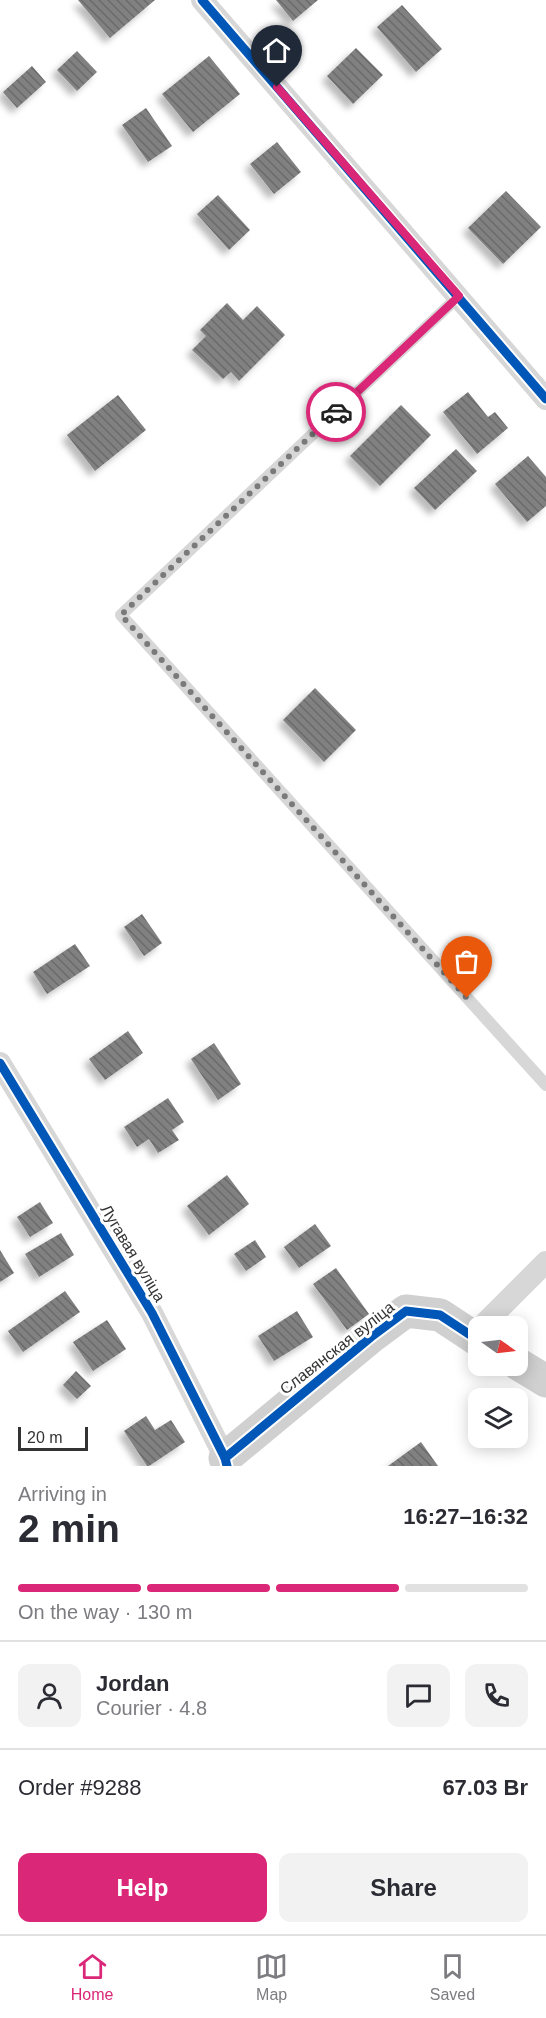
<!DOCTYPE html>
<html lang="en">
<head>
<meta charset="utf-8">
<style>
  body { margin:0; font-family:Helvetica,sans-serif; background:#f2f2f3; color:#2b2b33; height:100vh; display:flex; flex-direction:column; font-size:22px; white-space:nowrap }
  * { box-sizing:border-box; margin:0 }
  p { font-size:20px; color:#7c7c81 }
  .icon { flex:none; width:33px; height:33px; fill:none; stroke:currentColor; stroke-width:2; stroke-linecap:round; stroke-linejoin:round }
  .map { position:relative; height:1466px; overflow:hidden }
  .side { display:flex; flex-direction:column; background:#fff; flex:1 }
  .side>* { flex:none }
  .needle { width:39px; rotate:104deg }
  .tools { position:absolute; left:468px; top:1316px; display:grid; gap:12px }
  .tools a { display:grid; place-items:center; width:60px; height:60px; border-radius:12px; background:#fff; box-shadow:0 3px 15px #0003; font-size:30px }
  .scale { position:absolute; left:18px; bottom:15px; width:70px; box-sizing:border-box; padding-left:6px; border:3px solid #333; border-top:0; font-size:16px; line-height:21px; white-space:nowrap; color:#333; -webkit-text-stroke:4px #fff; paint-order:stroke }
  .pin { position:absolute; display:grid; place-items:center; width:51px; height:51px; color:#fff; margin:-62px -26px; border-radius:50% 50% 50% 0; rotate:-45deg; box-shadow:0 0 6px #0007 }
  .pin .icon { rotate:45deg }
  .courier { position:absolute; display:grid; place-items:center; width:60px; height:60px; margin:-30px; border:4px solid #db2777; border-radius:50%; background:#fff; color:#222; box-shadow:0 2px 8px #0007 }
  .head em { font-style:normal; font-weight:700 }
  .head div { display:flex; flex-direction:column-reverse }
  .head { display:flex; align-items:center; justify-content:space-between; height:102px; padding:0 18px }
  h1 { font-size:39px; font-weight:700; line-height:45px }
  .bar { display:grid; grid-template-columns:repeat(4,1fr); gap:9px 6px; align-content:center; height:72px; padding:0 18px }
  .bar i { height:8px; border-radius:4px; background:#e1e1e2 }
  .bar .current { background:#db2777 }
  .bar p { grid-column:span 4 }
  .line { display:flex; align-items:center; gap:15px; padding:0 18px; border-top:2px solid #e1e1e2 }
  .line div { flex:1 }
  .round { display:grid; place-items:center; flex:none; width:63px; height:63px; border-radius:12px; background:#f2f2f3 }
  .primary-button { display:flex; gap:12px; margin-top:auto; padding:12px 18px }
  .primary-button a { flex:1; height:69px; border-radius:12px; background:#db2777; color:#fff; font-size:24px; font-weight:700; line-height:69px; text-align:center }
  .primary-button a+a { background:#f2f2f3; color:#2b2b33 }
  .dock { display:flex; justify-content:space-around; align-items:center; height:84px; border-top:2px solid #e1e1e2; background:#fff; font-size:16px; color:#7c7c81 }
  .dock a { display:grid; justify-items:center; gap:3px }
  .dock .current { color:#db2777 }
  .map>svg:first-child { display:block }
  .building { fill:url(#building-back-hatch); filter:url(#shadow) }
  .lines { fill:none; stroke-linecap:round; stroke-linejoin:round }
  .lane { stroke:#d7d7d7; stroke-width:12 }
  .street { stroke:#d7d7d7; stroke-width:22 }
  .secondary { stroke:#d0d0d0; stroke-width:33 }
  .cycleway-casing { stroke:#fff; stroke-width:13 }
  .cycleway { stroke:#0057b8; stroke-width:9 }
  .done { stroke:#7a7a7a; stroke-width:6; stroke-dasharray:0 10.8 }
  .route { stroke:#db2777; stroke-width:8 }
  .labels { text-anchor:middle; dominant-baseline:central; stroke-width:6; stroke-linejoin:round; paint-order:stroke }
  .street-label { font-size:16px; fill:#333; stroke:#fff }
</style>
</head>
<body>
<div class="map">
<svg width="546" height="1466" viewBox="0 0 546 1466">
  <defs>
    <pattern id="building-back-hatch" width="6" height="6" patternUnits="userSpaceOnUse" patternTransform="scale(1.5)"><rect width="6" height="6" fill="#818181"/><path d="M-1 5l2 2M0 0l6 6M5-1l2 2" fill="none" stroke="#6a6a6a"/></pattern>
    <filter id="shadow"><feDropShadow dx="-5.5" dy="5.5" stdDeviation="3" flood-color="#0004"/></filter>
  </defs>
  <rect width="100%" height="100%" fill="#fff"/>
  <g class="building">
    <polygon points="78,0 155,0 110,38"/>
    <polygon points="276,0 318,0 293,21"/>
    <polygon points="402,5 442,49 416,72 377,27"/>
    <polygon points="356,48 383,75 353,104 327,76"/>
    <polygon points="77,51 97,72 77,91 57,70"/>
    <polygon points="209,56 240,94 193,132 162,94"/>
    <polygon points="32,66 46,82 17,108 3,92"/>
    <polygon points="146,108 172,146 148,162 122,125"/>
    <polygon points="277,142 301,172 274,194 250,164"/>
    <polygon points="506,191 541,227 503,264 468,228"/>
    <polygon points="218,195 250,230 229,250 197,214"/>
    <polygon points="227,303 243,320 257,306 285,335 239,381 231,372 223,379 192,350 206,336 200,330"/>
    <polygon points="468,392 488,417 495,412 508,428 477,454 443,412"/>
    <polygon points="118,395 146,430 95,471 67,435"/>
    <polygon points="401,405 431,435 380,486 350,456"/>
    <polygon points="456,449 477,471 435,510 414,488"/>
    <polygon points="528,456 546,477 546,506 527,522 495,484"/>
    <polygon points="315,688 356,730 324,762 283,720"/>
    <polygon points="142,914 162,943 144,956 124,927"/>
    <polygon points="75,944 90,966 47,994 33,972"/>
    <polygon points="128,1031 143,1053 105,1080 89,1059"/>
    <polygon points="214,1043 241,1084 218,1100 191,1059"/>
    <polygon points="168,1098 184,1122 172,1130 179,1140 158,1153 149,1139 137,1147 124,1127"/>
    <polygon points="227,1175 249,1204 209,1235 187,1206"/>
    <polygon points="40,1202 53,1223 30,1237 17,1217"/>
    <polygon points="315,1224 331,1246 299,1268 284,1247"/>
    <polygon points="61,1233 74,1255 39,1277 25,1254"/>
    <polygon points="255,1240 266,1257 246,1271 234,1254"/>
    <polygon points="0,1250 14,1273 0,1282"/>
    <polygon points="336,1268 369,1314 347,1330 313,1284"/>
    <polygon points="65,1291 80,1312 23,1352 8,1331"/>
    <polygon points="297,1311 313,1337 274,1361 258,1336"/>
    <polygon points="107,1320 126,1349 93,1371 73,1342"/>
    <polygon points="76,1371 91,1386 77,1399 63,1385"/>
    <polygon points="146,1416 155,1430 171,1420 185,1442 149,1466 147,1466 124,1431"/>
    <polygon points="421,1442 438,1466 388,1466"/>
  </g>
  <g class="lines">
    <polyline class="lane" points="459,296 121,615 546,1085"/>
    <g class="street">
      <polyline points="202,0 546,399"/>
      <polyline points="0,1063 152,1313 225,1458 227,1466"/>
      <polyline points="482,1326 546,1262"/>
    </g>
    <g class="secondary">
      <polyline points="518,1364 546,1381"/>
      <polyline points="225,1458 371,1337 406,1311 440,1315 478,1340"/>
    </g>
    <defs>
      <g id="cycleway">
        <polyline points="202,0 546,399"/>
        <polyline points="0,1063 152,1313 225,1458 227,1466"/>
        <polyline points="225,1458 371,1337 406,1311 440,1315 478,1340"/>
      </g>
    </defs>
    <use href="#cycleway" class="cycleway-casing"/>
    <use href="#cycleway" class="cycleway"/>
  </g>
  <g class="lines">
    <polyline class="done" points="336,412 121,615 467,998"/>
    <polyline class="route" points="277,87 459,296 336,412"/>
  </g>
  <g class="labels">
    <g class="street-label">
      <text transform="translate(133 1253) rotate(59)">Лугавая вуліца</text>
      <text transform="translate(337 1348) rotate(-38)">Славянская вуліца</text>
    </g>
  </g>
</svg>
<div class="tools">
<a><svg class="needle" viewBox="-14 -14 28 28"><path d="M0-13l5 13h-10z" fill="#e53935"/><path d="M0 13l5-13h-10z" fill="#7c7c81"/></svg></a>
<a><svg class="icon" aria-label="layers" viewBox="0 0 24 24"><path d="M12 4l9 5-9 5-9-5zM3 14l9 5 9-5"/></svg></a>
</div>
<div class="scale">20 m</div>
<div class="pin" style="left:467px;top:998px;background:#ea580c"><svg class="icon" aria-label="bag" viewBox="0 0 24 24"><path d="M5 8h14l-1 12H6zM9 8a3 3 0 0 1 6 0"/></svg></div>
<div class="pin" style="left:277px;top:87px;background:#1f2937"><svg class="icon" aria-label="home" viewBox="0 0 24 24"><path d="M3 11l9-7 9 7M6 9v11h12V9"/></svg></div>
<div class="courier" style="left:336px;top:412px"><svg class="icon" aria-label="car" viewBox="0 0 24 24"><path d="M5 17H2v-5l4-1 3-4h7l3 4 3 1v5h-3M9 17h6M6 11h13"/><circle cx="7" cy="17" r="2"/><circle cx="17" cy="17" r="2"/></svg></div>
</div>
<section class="side">
<div class="head"><div><h1>2 min</h1><p>Arriving in</p></div><em>16:27–16:32</em></div>
<div class="bar"><i class="current"></i><i class="current"></i><i class="current"></i><i></i><p>On the way · 130 m</p></div>
<div class="line" style="height:108px"><a class="round"><svg class="icon" aria-label="person" viewBox="0 0 24 24"><circle cx="12" cy="8" r="4"/><path d="M4 21q1-7 8-7t8 7"/></svg></a><div><b>Jordan</b><p>Courier · 4.8</p></div><a class="round"><svg class="icon" aria-label="chat" viewBox="0 0 24 24"><path d="M4 5h16v11H9l-5 4z"/></svg></a><a class="round"><svg class="icon" aria-label="phone" viewBox="0 0 24 24"><path d="M5 4h4l2 5-3 2q2 4 5 5l2-3 5 2v4C11 20 4 13 5 4z"/></svg></a></div>
<div class="line" style="height:78px"><div>Order #9288</div><b>67.03 Br</b></div>
<div class="primary-button"><a>Help</a><a>Share</a></div>
</section>
<nav class="dock">
<a class="current"><svg class="icon" aria-label="home" viewBox="0 0 24 24"><path d="M3 11l9-7 9 7M6 9v11h12V9"/></svg>Home</a>
<a><svg class="icon" aria-label="map" viewBox="0 0 24 24"><path d="M3 6l6-2 6 2 6-2v14l-6 2-6-2-6 2zM9 4v14M15 6v14"/></svg>Map</a>
<a><svg class="icon" aria-label="saved" viewBox="0 0 24 24"><path d="M7 4h10v16l-5-4-5 4z"/></svg>Saved</a>
</nav>
</body>
</html>
